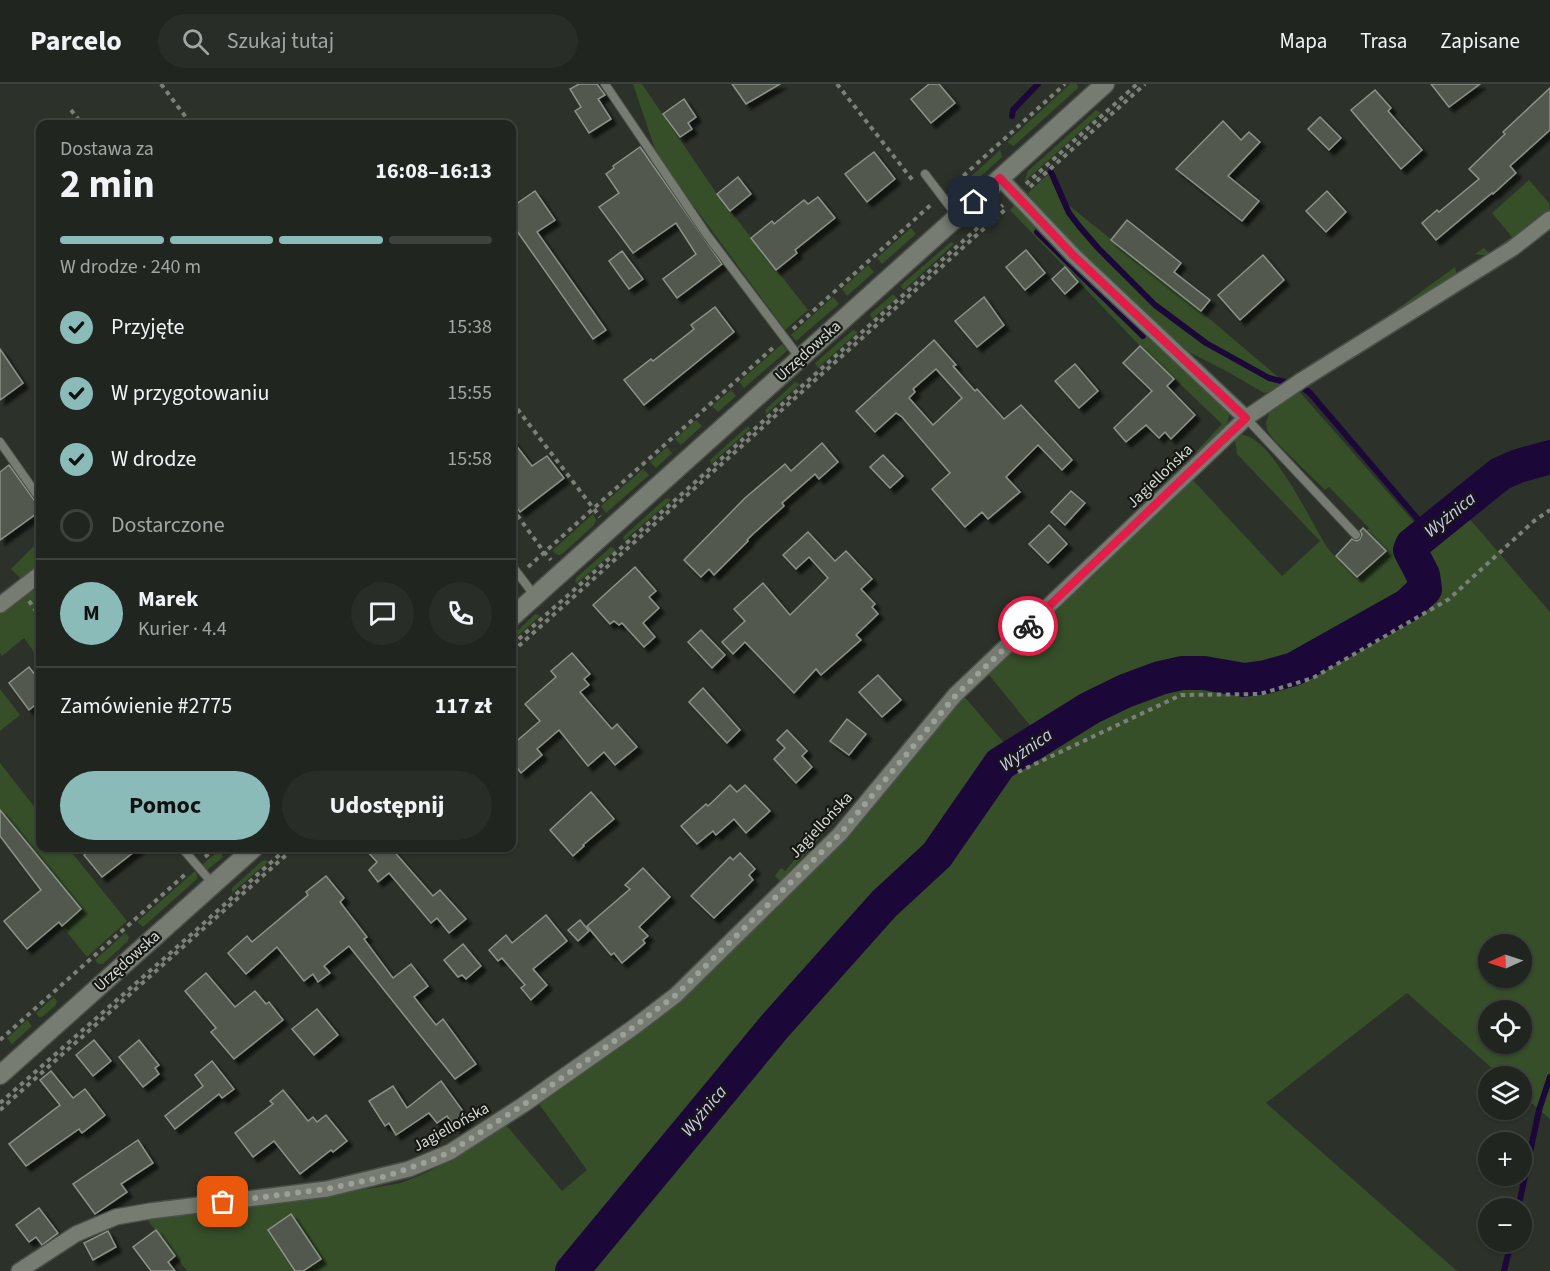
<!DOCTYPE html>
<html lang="pl">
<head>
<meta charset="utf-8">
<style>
  body { margin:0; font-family:"Source Sans 3",sans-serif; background:#292d28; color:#f1f3f6; height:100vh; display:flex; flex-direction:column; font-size:22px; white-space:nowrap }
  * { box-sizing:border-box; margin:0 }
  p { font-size:20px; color:#a2a5a4 }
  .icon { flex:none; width:33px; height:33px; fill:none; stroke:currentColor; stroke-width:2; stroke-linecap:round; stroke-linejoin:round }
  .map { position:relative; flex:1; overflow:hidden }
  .drawer { position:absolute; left:36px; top:36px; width:480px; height:732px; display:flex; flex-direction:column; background:#21251f; border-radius:12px; box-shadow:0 2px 4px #0004,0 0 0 2px #3e423d }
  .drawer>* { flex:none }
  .needle { width:39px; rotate:267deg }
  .fabs { position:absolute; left:1478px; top:850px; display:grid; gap:12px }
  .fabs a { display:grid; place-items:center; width:54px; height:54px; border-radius:50%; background:#21251f; box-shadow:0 2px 4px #0004,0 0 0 2px #3e423d; font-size:30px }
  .pin { position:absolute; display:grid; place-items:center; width:51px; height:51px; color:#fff; margin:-26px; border-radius:12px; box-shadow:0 3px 9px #0006 }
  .courier { position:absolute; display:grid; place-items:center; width:60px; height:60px; margin:-30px; border:4px solid #e11d48; border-radius:50%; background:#fff; color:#222; box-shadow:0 2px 8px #0007 }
  .head em { font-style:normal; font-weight:700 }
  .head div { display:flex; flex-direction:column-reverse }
  .head { display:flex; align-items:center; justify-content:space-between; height:102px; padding:0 24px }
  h1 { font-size:39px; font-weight:700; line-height:45px }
  .bar { display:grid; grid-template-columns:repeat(4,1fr); gap:9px 6px; align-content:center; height:72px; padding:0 24px }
  .bar i { height:8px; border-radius:4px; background:#3e423d }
  .bar .current { background:#8bbbb9 }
  .bar p { grid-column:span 4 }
  .line { display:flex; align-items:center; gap:15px; padding:0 24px; border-top:2px solid #3e423d }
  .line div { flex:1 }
  .round { display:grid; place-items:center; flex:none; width:63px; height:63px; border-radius:32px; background:#292d28 }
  ol { padding:0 24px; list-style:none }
  li { display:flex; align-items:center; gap:18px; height:66px }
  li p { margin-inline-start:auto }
  li .icon { padding:6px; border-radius:50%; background:#8bbbb9; color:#111; stroke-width:4 }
  li:last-child { color:#a2a5a4 }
  li i { width:33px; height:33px; border:3px solid #3e423d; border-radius:50% }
  .button { display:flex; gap:12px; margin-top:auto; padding:12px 24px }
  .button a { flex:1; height:69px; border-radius:36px; background:#8bbbb9; color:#111; font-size:24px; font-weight:700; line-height:69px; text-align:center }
  .button a+a { background:#292d28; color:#f1f3f6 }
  header { display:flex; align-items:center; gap:36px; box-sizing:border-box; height:84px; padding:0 30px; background:#21251f; border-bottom:2px solid #3e423d }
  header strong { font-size:28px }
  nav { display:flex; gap:33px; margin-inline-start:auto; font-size:21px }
  .search { width:420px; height:54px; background:#292d28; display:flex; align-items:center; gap:15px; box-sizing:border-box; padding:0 21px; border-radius:33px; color:#a2a5a4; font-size:22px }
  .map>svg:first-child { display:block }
  .green { fill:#364f29; fill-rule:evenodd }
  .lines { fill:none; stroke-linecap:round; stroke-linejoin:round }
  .stream { stroke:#1b0838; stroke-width:6 }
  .river { stroke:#1b0838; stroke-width:34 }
  .building { fill:#52584f; stroke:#8b9288; stroke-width:1.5; fill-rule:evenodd; filter:url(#shadow) }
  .service-casing { stroke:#4b4f49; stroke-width:10 }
  .minor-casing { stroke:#4b4f49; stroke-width:18 }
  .tertiary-casing { stroke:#4b4f49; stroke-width:21 }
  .path { stroke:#7b8079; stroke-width:4; stroke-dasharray:4.5 4.5; stroke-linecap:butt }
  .service { stroke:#767c72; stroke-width:8 }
  .minor { stroke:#767c72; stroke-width:15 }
  .tertiary { stroke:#767c72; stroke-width:18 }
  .done { stroke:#9ba099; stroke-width:6; stroke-dasharray:0 10.8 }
  .route { stroke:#e11d48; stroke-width:8 }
  .labels { text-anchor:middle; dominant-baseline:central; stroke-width:4.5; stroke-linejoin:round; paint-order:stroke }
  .street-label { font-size:16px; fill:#d7dbd6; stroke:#161814 }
  .water-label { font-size:18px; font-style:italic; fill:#d1c5f7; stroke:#161814 }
</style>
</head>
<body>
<header>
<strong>Parcelo</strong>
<div class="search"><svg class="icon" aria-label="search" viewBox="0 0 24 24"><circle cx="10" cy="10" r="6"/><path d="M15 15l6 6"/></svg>Szukaj tutaj</div>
<nav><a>Mapa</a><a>Trasa</a><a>Zapisane</a></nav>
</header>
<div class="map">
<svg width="1550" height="1187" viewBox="0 0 1550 1187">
  <defs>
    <filter id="shadow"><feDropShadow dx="5" dy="5" stdDeviation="1.5" flood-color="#0009"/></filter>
  </defs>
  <rect width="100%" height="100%" fill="#2c3129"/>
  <g class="green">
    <polygon points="633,0 642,0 717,110 808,226 785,246 671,91 655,65"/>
    <polygon points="1070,0 1077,0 1078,4 1016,60 1013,62 1007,58"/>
    <polygon points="1096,26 1101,29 1024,98 1028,87"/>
    <polygon points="1000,66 1002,73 970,102 965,98"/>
    <polygon points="1054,85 1058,102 1067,120 1186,215 1284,298 1371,244 1455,183 1457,192 1273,307 1264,309 1228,288 1191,269 1165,247 1072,162 1042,132 1028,109"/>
    <polygon points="1529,96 1549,119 1550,126 1490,172 1475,170 1484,164 1489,169 1512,153 1492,129"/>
    <path d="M 1016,120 L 1229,325 C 1231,345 1214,356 1202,368 L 1195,369 L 1222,340 L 1140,262 L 1010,126 Z"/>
    <polygon points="911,144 916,150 882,180 877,174"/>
    <polygon points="951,158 954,160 904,206 901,203 901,201"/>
    <polygon points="868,181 874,188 847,212 842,205"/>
    <polygon points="892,211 894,211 897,214 872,235 870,230"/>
    <polygon points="833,213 839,220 796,257 791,251"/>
    <polygon points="853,246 858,248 818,284 815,279"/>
    <polygon points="782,260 788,266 744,304 739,298"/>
    <polygon points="795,298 800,300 766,330 765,326"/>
    <polygon points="731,306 736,312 718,328 712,322"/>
    <path d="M 1298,306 L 1420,445 L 1455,418 L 1550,528 L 1550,1035 L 1521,1010 L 1521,993 L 1502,993 L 1407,909 L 1266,1019 L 1457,1187 L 187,1187 L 146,1134 L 326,1112 L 401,1099 L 430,1087 L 506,1041 L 562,1107 L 587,1086 L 539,1020 L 660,931 L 963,611 L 1011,667 L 1037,650 L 985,586 L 1191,394 L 1282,492 L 1320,457 L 1237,370 L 1235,357 L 1238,351 C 1269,345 1312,441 1327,463 C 1335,474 1347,483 1356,493 L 1385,467 L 1366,447 L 1369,444 L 1329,403 L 1325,406 L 1274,356 L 1267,346 L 1266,338 L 1271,324 ZM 1488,861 L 1521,861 L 1521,894 L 1488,894 ZM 1488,927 L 1521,927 L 1521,960 L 1488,960 Z"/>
    <polygon points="696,336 702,342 681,361 675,355"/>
    <polygon points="748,342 750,345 711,380 710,376"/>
    <polygon points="667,363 672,369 656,384 650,378"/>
    <polygon points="643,385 649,391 606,429 601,422"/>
    <polygon points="668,414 671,416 625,456 623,455 624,452 665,415"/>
    <polygon points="593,430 596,436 594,441 562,470 559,471 554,469 553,466"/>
    <polygon points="40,456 40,480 22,495 20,494 11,485"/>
    <polygon points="611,463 616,466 577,499 575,498 576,494"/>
    <polygon points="40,497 40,576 24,554 2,572 0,569 0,530"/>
    <polygon points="535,530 540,532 512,557 512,552"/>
    <polygon points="0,605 20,631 0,647"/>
    <polygon points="0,679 40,730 40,764 68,764 127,837 87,873 62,842 81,825 0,725"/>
    <polygon points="846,717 849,720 814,760 811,757"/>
    <polygon points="806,763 809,766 780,797 775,792 781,784 785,787"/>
    <polygon points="220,766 223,773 207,786 202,781"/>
    <polygon points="266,776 268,778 232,809 232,804 262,777"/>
    <polygon points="195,787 197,791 197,795 143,843 137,838"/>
    <polygon points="125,849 129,853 128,857 103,880 99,880 95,876"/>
    <polygon points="54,913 57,917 56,921 42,933 39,933 36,929"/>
    <polygon points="27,936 32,942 12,960 7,954"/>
  </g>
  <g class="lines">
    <g class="stream">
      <polyline points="1012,32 1013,26 1038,0"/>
      <polyline points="1051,88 1069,129 1079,142 1098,164 1155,221 1206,259 1269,294 1285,298"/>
      <polyline points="1037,148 1143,252"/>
      <polyline points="1302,303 1310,309 1428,447"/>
      <polyline points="1518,1125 1539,1026 1550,993"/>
      <polyline points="1504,1187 1511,1158"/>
    </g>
    <polyline class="river" points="572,1187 775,942 884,820 937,771 1000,680 1090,624 1125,607 1160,594 1182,589 1204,589 1244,596 1266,593 1294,585 1408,521 1425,505 1423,491 1410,466 1412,461 1500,390 1518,382 1550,373"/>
  </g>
  <g class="building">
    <polygon points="579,0 597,0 605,11 598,15 611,35 589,49 575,27 581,23 570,5"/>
    <polygon points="732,0 780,0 746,20"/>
    <polygon points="929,0 939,0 955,19 931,39 911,15"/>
    <polygon points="1431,0 1480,0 1449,23"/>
    <polygon points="1550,4 1550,46 1510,82 1516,89 1493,110 1492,109 1436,156 1422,139 1437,126 1439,128 1479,95 1469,85 1505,50 1503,48"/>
    <polygon points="1375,6 1391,24 1388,27 1422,66 1401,85 1351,26"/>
    <polygon points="684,15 696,33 688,39 692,45 680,53 663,30"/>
    <polygon points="1320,33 1341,54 1329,66 1308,45"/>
    <polygon points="1223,37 1241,56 1249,48 1260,58 1228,92 1259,117 1242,137 1176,85"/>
    <polygon points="640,63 722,180 677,214 663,195 696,170 676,139 633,169 599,123 619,109 606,90 614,84 613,82"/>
    <polygon points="874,68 895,95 867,118 845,90"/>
    <polygon points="738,93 751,110 730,127 717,110"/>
    <polygon points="535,107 555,136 537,148 606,246 593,255 512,140 512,123"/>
    <polygon points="1327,107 1346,128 1326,148 1306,127"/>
    <polygon points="818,113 835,134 795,166 797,169 776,186 751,154 772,137 774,140 804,116 808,120"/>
    <polygon points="1127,136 1181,179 1174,188 1210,216 1201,227 1111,156"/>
    <polygon points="1026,166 1045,189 1025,206 1006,183"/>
    <polygon points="622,167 643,195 629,205 609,177"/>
    <polygon points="1263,171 1284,196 1240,236 1218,211"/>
    <polygon points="1065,183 1078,198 1065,210 1052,195"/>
    <polygon points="984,213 1004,241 977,263 955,237"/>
    <polygon points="715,223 734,248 644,321 624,296 651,275 653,277 694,245 691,241"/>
    <path d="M 934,256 L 956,281 L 953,282 L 975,307 L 977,305 L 1004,335 L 1021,321 L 1072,376 L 1062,386 L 1038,361 L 1006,393 L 1020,408 L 988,435 L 982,428 L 965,443 L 932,405 L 950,389 L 902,333 L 896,329 L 875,348 L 856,327 ZM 936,285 L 962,314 L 933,341 L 909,314 L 915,308 L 913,305 Z"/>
    <polygon points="1140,262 1174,295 1167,302 1195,331 1171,355 1165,348 1159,354 1146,341 1126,358 1114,344 1152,307 1123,279"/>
    <polygon points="0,265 23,299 0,316"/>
    <polygon points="1075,280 1098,307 1079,324 1055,297"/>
    <polygon points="512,356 532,382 547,372 564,394 520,428 512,417"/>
    <polygon points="822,359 838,378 819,395 815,390 782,419 784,422 753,450 747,456 748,457 714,491 709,485 701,493 684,476 745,414 785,380 791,387"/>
    <polygon points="883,371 903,392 890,404 870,383"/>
    <polygon points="9,381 40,424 40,427 0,456 0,388"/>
    <polygon points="1071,407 1085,419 1065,441 1051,428"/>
    <polygon points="1049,441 1067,460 1048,479 1029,460"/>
    <polygon points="1363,444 1386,467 1357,493 1336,472 1352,455 1357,457 1360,455 1362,450 1360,447"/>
    <polygon points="808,448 835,477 846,467 872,495 861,505 875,520 872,523 878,530 856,551 861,556 821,591 816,585 794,609 745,558 733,570 722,558 745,537 734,525 763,499 790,531 828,494 809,473 796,485 783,471"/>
    <polygon points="635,483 656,507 649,513 659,524 643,539 655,553 644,563 622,539 619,541 614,537 610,540 593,521"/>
    <polygon points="701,546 725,571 712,584 688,558"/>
    <polygon points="572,569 590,590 584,595 589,601 580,608 612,645 617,640 637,663 615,681 604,668 588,682 559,646 537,665 542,671 521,689 512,677 512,661 540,637 525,620 556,593 551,587"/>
    <polygon points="29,583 40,597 40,617 29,626 9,599"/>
    <polygon points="878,591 901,616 882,633 859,608"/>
    <polygon points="703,604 740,646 727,659 689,618"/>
    <polygon points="847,635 866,650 849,671 830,657"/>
    <polygon points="787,646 807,667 802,672 812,683 796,699 774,675 785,664 777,656"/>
    <polygon points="730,701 737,708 745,701 770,727 746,749 734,735 716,751 713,747 697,760 681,742 706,720 708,722"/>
    <polygon points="591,708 614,735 583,761 584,762 573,772 550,746"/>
    <polygon points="0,726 81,825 62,842 59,838 27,865 4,837 41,806 0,752"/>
    <polygon points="93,764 139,764 102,793 84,771"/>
    <polygon points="364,764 391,764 433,812 440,806 466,835 449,849 437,834 431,839 389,789 378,798 369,786 377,778"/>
    <polygon points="740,769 755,785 749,791 753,796 714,834 691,812 730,773 733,776"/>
    <polygon points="643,784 670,813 639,843 648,852 643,856 645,859 622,879 614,869 611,871 587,842 630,805 625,801"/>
    <polygon points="326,792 344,814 340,818 367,853 364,855 393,894 411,880 428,902 414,913 436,941 443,935 476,980 455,995 349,862 324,882 330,889 318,898 313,890 304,897 277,863 246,890 228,869 247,852 252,858 308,811 306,808"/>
    <polygon points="546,831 567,857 533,885 547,901 531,916 521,904 525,901 502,874 498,877 489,866 506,851 512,859"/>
    <polygon points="580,836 589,847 578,857 568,846"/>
    <polygon points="463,860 481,882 466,895 462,891 458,893 444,876"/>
    <polygon points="206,889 235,923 255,907 266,920 269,918 283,936 234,975 211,948 216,944 185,907"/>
    <polygon points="317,925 338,951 314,971 292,945"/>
    <polygon points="94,956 111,977 93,992 76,971"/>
    <polygon points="139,956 159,981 155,984 159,990 143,1003 119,973"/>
    <polygon points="212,977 234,1005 222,1014 219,1010 175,1045 165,1032 203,1002 195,991"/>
    <polygon points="51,987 73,1014 85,1005 105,1031 82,1049 79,1045 26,1082 9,1060 60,1021 40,996"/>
    <polygon points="441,997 468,1034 456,1044 447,1032 437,1039 429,1029 396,1051 389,1039 385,1042 369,1017 393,1002 407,1024"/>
    <polygon points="283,1006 308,1037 313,1033 317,1038 326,1031 347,1057 333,1068 331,1066 300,1090 274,1057 253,1073 235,1049 273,1020 270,1017"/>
    <polygon points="138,1056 153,1079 121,1100 127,1108 95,1130 73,1100"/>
    <polygon points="39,1124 58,1149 42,1161 36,1153 29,1158 16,1141"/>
    <polygon points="291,1130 321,1175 303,1187 295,1187 268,1146"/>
    <polygon points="156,1146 175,1172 168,1178 175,1187 151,1187 133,1163"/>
    <polygon points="108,1147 116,1163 93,1176 84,1159"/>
  </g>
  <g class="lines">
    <defs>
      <g id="service">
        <polyline points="605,0 707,151 799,273"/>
        <polyline points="925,90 957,132"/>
        <polyline points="1246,334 1356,451"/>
        <polyline points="0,358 40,415"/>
        <polyline points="512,482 535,512"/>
        <polyline points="182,764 213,800"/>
      </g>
      <g id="minor">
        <polyline points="1000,94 1073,171 1246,334"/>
        <polyline points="0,521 40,490"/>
        <polyline points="19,1187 76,1150 116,1133 150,1127 327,1105 409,1085 450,1068 523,1021 634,943 676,911 840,750 955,611 1246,334 1302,296 1513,164 1550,135"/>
      </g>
      <g id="tertiary">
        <polyline points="512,533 1105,0"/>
        <polyline points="0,991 254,764"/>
      </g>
    </defs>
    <use href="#service" class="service-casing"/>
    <use href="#minor" class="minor-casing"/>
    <use href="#tertiary" class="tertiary-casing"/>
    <g class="path">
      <polyline points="161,0 191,40"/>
      <polyline points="837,0 914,98"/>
      <polyline points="71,26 82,40"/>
      <polyline points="1026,100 1137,0"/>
      <polyline points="1030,103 1145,0"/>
      <polyline points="950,104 1065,0"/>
      <polyline points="793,245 933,119"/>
      <polyline points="512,318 600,433"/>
      <polyline points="512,424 544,468 551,476"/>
      <polyline points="528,483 775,262"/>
      <polyline points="29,517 40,533"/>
      <polyline points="512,561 739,359 1003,121"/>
      <polyline points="512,568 1007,124"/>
      <polyline points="1018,688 1181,611 1260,610 1313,594 1449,515 1534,437 1550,426"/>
      <polyline points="205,773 215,764"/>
      <polyline points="0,956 188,788"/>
      <polyline points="0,1019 194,848 287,764"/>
      <polyline points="0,1026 294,764"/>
    </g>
    <use href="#service" class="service"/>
    <use href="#minor" class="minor"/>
    <use href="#tertiary" class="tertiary"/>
  </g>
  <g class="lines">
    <polyline class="done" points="223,1118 327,1105 387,1092 432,1076 450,1068 523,1021 616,956 676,911 840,750 956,611 1028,542"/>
    <polyline class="route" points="974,118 1000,94 1073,171 1246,334 1028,542"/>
  </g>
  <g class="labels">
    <g class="street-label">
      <text transform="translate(808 267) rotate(-42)">Urzędowska</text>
      <text transform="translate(1160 392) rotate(-44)">Jagiellońska</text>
      <text transform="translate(821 741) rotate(-47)">Jagiellońska</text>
      <text transform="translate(127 877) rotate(-42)">Urzędowska</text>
      <text transform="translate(451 1043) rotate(-29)">Jagiellońska</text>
    </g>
    <g class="water-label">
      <text transform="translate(1450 431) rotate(-39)">Wyżnica</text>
      <text transform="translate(1026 666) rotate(-35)">Wyżnica</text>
      <text transform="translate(704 1027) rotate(-50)">Wyżnica</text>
    </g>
  </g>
</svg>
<div class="fabs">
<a><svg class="needle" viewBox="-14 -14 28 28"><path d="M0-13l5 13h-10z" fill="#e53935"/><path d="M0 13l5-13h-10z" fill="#a2a5a4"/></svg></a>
<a><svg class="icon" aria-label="locate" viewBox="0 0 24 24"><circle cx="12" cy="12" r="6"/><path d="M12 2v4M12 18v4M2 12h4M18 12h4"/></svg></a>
<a><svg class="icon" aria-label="layers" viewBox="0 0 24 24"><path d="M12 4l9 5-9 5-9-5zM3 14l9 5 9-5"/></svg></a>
<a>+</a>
<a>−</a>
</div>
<div class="pin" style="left:223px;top:1118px;background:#ea580c"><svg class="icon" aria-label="bag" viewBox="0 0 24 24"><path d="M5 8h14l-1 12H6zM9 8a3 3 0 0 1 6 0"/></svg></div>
<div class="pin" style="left:974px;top:118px;background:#1f2937"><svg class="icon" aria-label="home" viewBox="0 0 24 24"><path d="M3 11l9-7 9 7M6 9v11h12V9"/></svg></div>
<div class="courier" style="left:1028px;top:542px"><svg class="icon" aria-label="bike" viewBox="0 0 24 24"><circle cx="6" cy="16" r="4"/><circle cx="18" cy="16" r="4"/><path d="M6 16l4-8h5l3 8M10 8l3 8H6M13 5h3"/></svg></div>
<section class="drawer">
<div class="head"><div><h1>2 min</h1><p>Dostawa za</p></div><em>16:08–16:13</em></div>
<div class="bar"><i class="current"></i><i class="current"></i><i class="current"></i><i></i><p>W drodze · 240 m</p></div>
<ol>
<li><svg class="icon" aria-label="check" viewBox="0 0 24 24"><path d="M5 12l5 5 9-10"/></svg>Przyjęte<p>15:38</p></li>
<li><svg class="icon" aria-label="check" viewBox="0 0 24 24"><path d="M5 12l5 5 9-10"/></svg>W przygotowaniu<p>15:55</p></li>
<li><svg class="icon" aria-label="check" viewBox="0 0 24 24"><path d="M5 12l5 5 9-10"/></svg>W drodze<p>15:58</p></li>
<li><i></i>Dostarczone</li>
</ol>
<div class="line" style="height:108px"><b class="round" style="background:#8bbbb9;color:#111">M</b><div><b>Marek</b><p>Kurier · 4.4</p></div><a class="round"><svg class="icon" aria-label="chat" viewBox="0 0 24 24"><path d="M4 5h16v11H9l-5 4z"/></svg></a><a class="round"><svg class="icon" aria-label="phone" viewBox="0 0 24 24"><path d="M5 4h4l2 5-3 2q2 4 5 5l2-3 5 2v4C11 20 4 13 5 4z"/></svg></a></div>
<div class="line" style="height:78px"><div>Zamówienie #2775</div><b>117 zł</b></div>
<div class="button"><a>Pomoc</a><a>Udostępnij</a></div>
</section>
</div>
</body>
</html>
